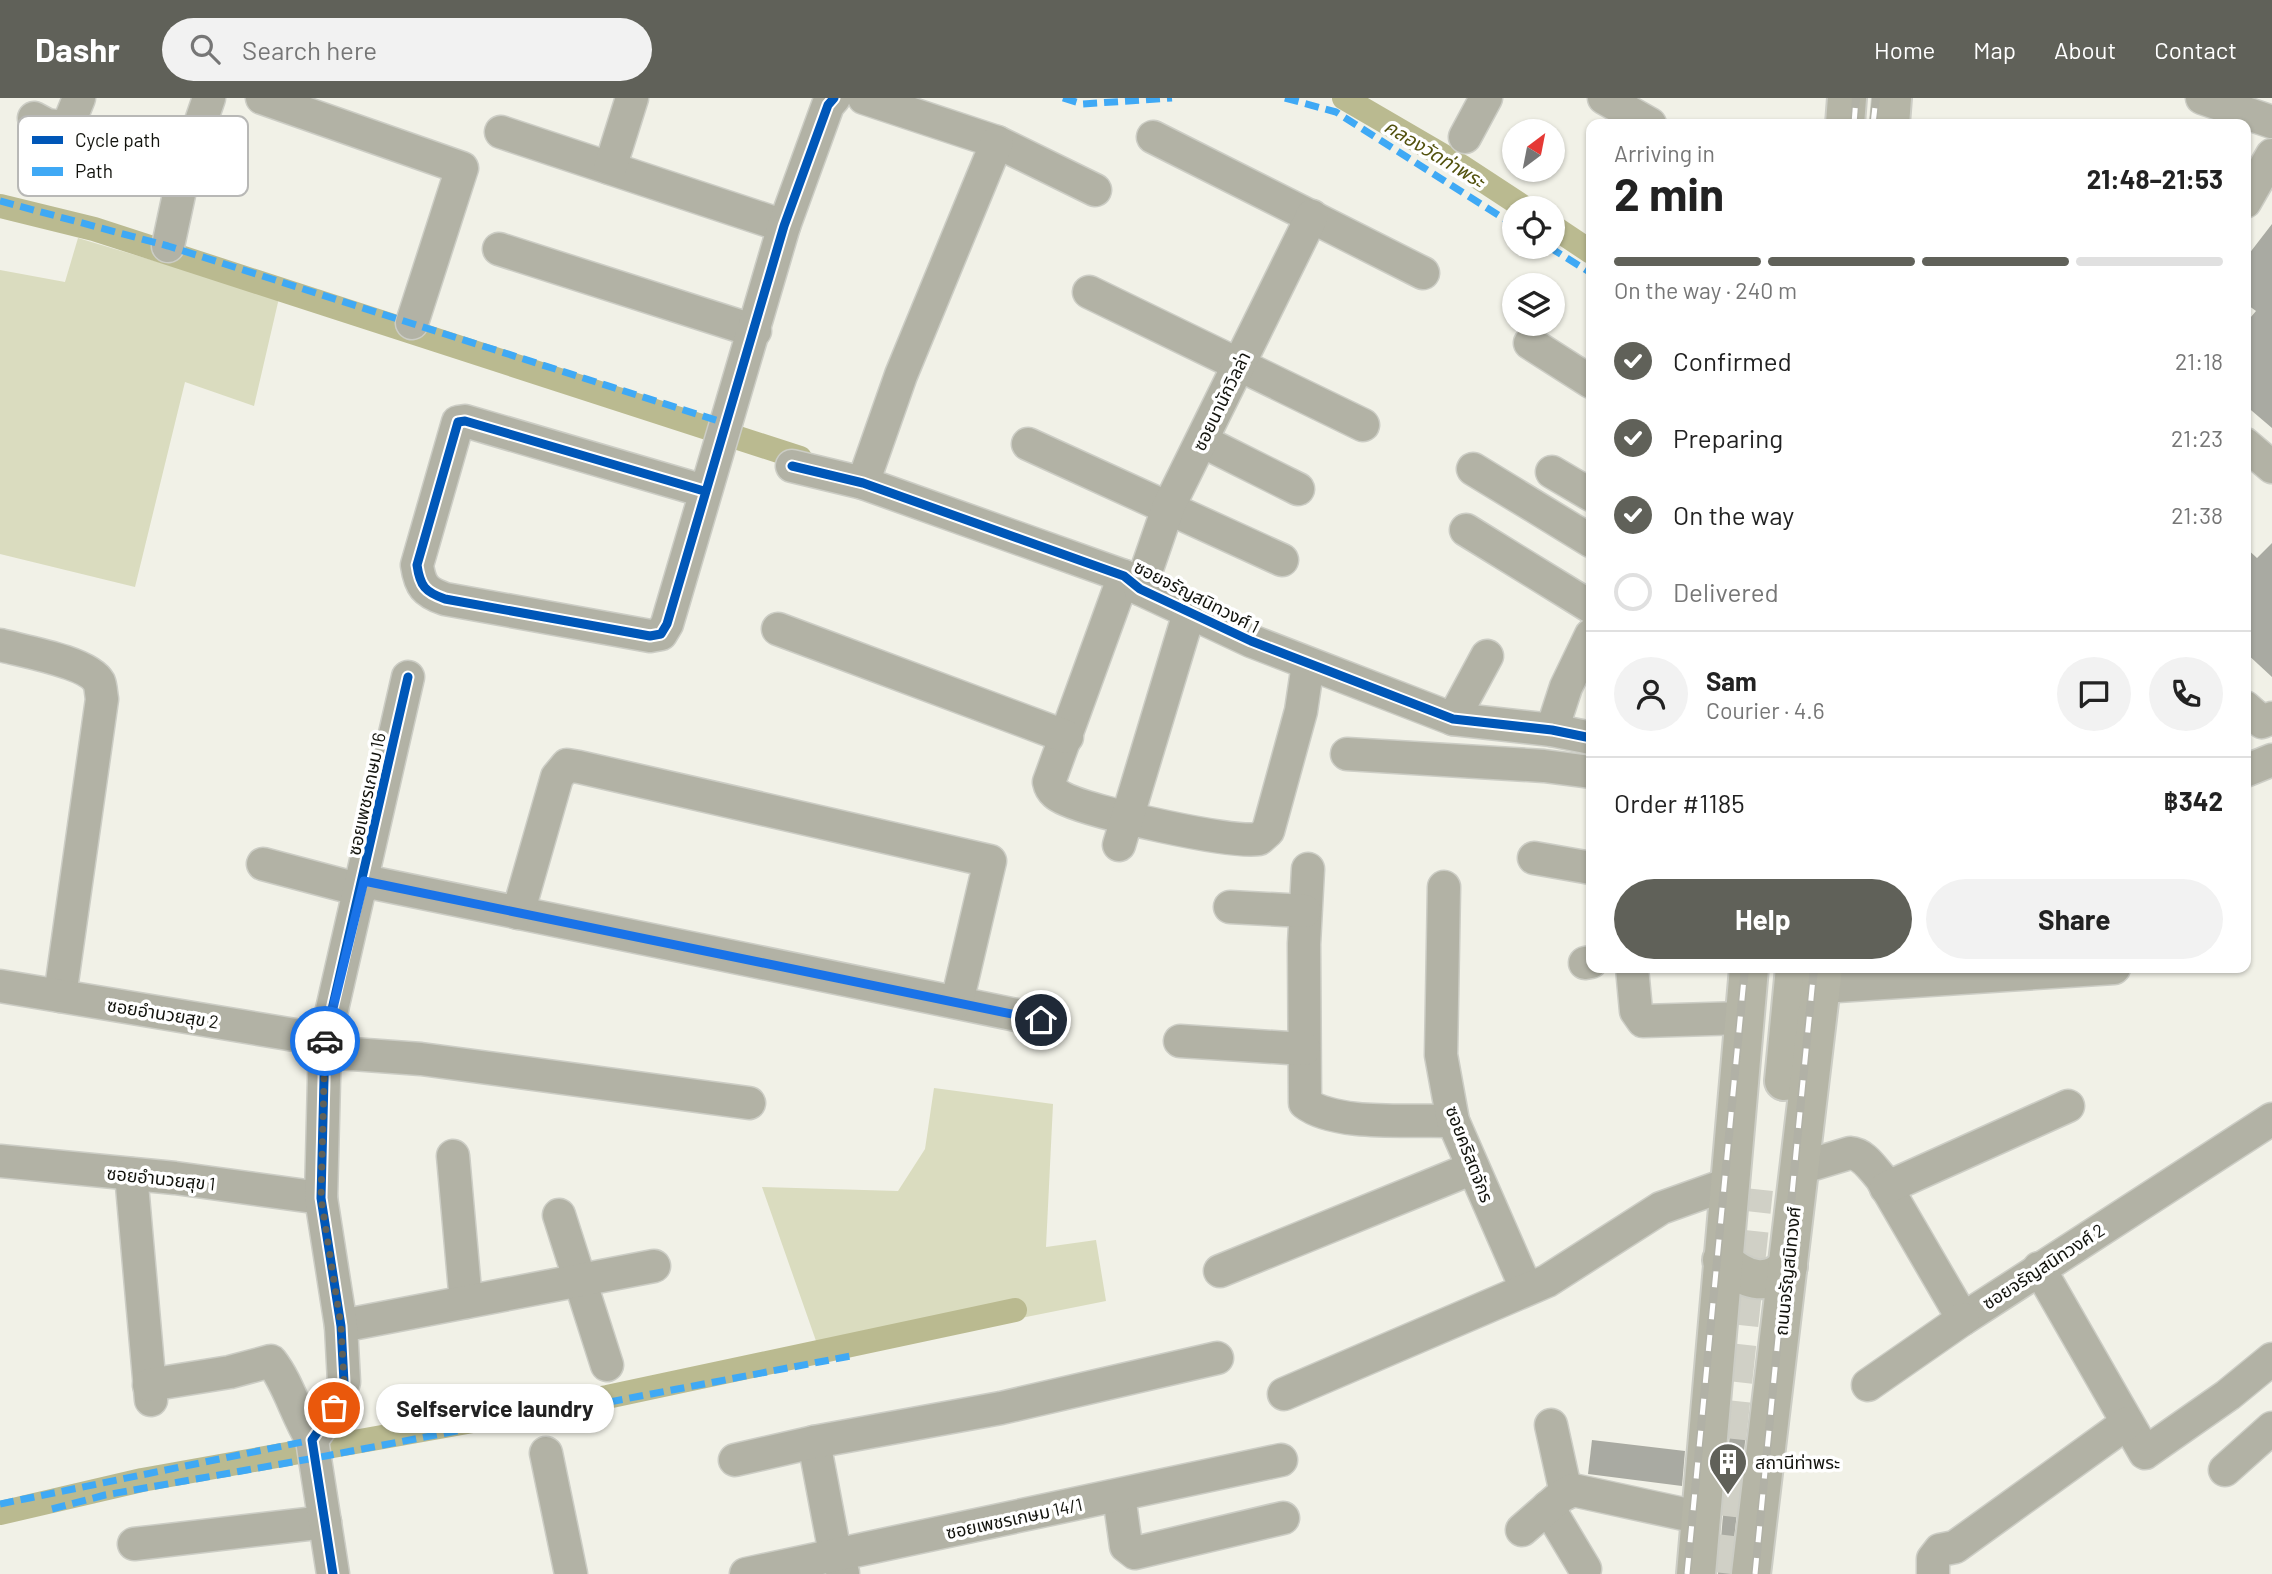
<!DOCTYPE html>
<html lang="en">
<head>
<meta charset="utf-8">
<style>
  body { margin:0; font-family:Barlow,"Noto Sans Thai",sans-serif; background:#f2f2f2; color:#222; height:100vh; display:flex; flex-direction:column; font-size:26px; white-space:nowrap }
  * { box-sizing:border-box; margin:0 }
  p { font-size:23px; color:#767676 }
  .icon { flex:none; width:38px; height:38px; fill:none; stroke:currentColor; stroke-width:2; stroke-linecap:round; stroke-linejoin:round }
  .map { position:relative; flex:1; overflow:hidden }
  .panel { position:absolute; left:1586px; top:21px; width:665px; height:854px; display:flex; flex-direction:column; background:#fff; border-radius:14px; box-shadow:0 2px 5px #0004 }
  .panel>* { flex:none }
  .needle { width:46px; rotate:32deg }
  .tools { position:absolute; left:1502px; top:21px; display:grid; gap:14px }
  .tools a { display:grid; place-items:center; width:63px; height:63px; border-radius:50%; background:#fff; box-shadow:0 2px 5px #0004; font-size:35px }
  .pin { position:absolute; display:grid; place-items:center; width:60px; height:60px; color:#fff; margin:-30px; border:4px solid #fff; border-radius:50%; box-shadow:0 2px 7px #0007 }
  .courier { position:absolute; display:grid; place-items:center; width:70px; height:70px; margin:-35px; border:5px solid #1a73e8; border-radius:50%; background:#fff; color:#222; box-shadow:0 2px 9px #0007 }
  .bubble { position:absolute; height:49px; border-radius:24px; background:#fff; box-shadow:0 2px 5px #0004; font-size:23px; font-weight:700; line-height:49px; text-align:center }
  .summary em { font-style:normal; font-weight:700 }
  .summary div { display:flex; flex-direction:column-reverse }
  .summary { display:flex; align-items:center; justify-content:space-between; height:119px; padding:0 28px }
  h1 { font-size:46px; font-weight:700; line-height:52px }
  .bar { display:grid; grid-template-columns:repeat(4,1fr); gap:10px 7px; align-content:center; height:84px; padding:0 28px }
  .bar i { height:9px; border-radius:5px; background:#e0e0e0 }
  .bar .on { background:#606159 }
  .bar p { grid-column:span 4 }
  .line { display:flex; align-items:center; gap:18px; padding:0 28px; border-top:2px solid #e0e0e0 }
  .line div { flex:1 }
  .round { display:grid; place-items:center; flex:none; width:74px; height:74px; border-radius:37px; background:#f2f2f2 }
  ol { padding:0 28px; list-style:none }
  li { display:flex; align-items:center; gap:21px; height:77px }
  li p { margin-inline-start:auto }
  li .icon { padding:7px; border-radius:50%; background:#606159; color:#fff; stroke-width:4 }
  li:last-child { color:#767676 }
  li i { width:38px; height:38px; border:4px solid #e0e0e0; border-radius:50% }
  .button { display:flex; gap:14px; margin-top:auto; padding:14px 28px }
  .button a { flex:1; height:80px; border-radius:42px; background:#606159; color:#fff; font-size:28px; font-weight:700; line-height:80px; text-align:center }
  .button a+a { background:#f2f2f2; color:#222 }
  header { display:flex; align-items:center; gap:42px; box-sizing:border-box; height:98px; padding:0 35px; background:#606159; color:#fff }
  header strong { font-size:33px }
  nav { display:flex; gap:38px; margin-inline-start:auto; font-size:24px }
  .search { width:490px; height:63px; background:#f2f2f2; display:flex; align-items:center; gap:18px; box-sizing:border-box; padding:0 24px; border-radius:38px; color:#767676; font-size:26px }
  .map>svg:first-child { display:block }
  .green { fill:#dadcbf }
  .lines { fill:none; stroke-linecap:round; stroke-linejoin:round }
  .canal { stroke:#baba90; stroke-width:24 }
  .building { fill:#a9aaa2 }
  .major-tunnel { stroke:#d0d0c6; stroke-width:38; stroke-dasharray:38 19; stroke-linecap:butt }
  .minor-casing { stroke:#cccdc5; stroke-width:35 }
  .major-casing { stroke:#cccdc5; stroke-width:42 }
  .minor { stroke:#b2b2a5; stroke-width:32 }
  .major { stroke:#b5b5a6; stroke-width:38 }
  .rail-casing { stroke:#b1b1a6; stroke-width:8 }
  .rail { stroke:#fff; stroke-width:5; stroke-dasharray:16; stroke-linecap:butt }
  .quiet { stroke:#3fa9f5; stroke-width:7; stroke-dasharray:14 7; stroke-linecap:butt }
  .cycleway-casing { stroke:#fff; stroke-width:13 }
  .cycleway { stroke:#0057b8; stroke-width:9 }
  .done { stroke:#606159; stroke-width:7; stroke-dasharray:0 12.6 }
  .route { stroke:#1a73e8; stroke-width:9 }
  .labels { text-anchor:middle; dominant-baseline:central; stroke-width:7; stroke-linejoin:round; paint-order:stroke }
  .street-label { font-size:18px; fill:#12130d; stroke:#fff }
  .poi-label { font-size:18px; fill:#12130d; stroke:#fff; text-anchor:start }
  .water-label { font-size:19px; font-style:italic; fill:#52510d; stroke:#fff }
  .key { fill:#fff; stroke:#b8b8b6; stroke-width:2 }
  .key-label { font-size:19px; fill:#12130d }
</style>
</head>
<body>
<header>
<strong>Dashr</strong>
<div class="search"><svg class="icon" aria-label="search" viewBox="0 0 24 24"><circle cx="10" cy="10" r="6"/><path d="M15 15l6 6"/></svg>Search here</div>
<nav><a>Home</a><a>Map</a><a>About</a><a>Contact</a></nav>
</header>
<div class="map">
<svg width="2272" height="1476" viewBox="0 0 2272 1476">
  <rect width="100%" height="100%" fill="#f1f1e7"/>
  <g class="green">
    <polygon points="78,140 279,200 254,308 185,284 135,489 0,456 0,172 65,184"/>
    <polygon points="934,990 1053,1006 1046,1149 1096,1142 1106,1203 822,1260 762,1089 898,1093 925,1051"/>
  </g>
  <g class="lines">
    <g class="canal">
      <polyline points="1344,0 1461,68 1525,110"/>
      <polyline points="0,108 94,131 800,360"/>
      <polyline points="1552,128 1591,154"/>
      <polyline points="0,1415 142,1382 607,1299 1015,1212"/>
    </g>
  </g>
  <g class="building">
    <polygon points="2272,126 2272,330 2245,307 2245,226 2256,213 2245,205 2245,161"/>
    <polygon points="2272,445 2272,579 2245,554 2245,449 2257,460"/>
    <polygon points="1737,1320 1747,1327 1730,1476 1718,1476 1731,1323"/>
    <polygon points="1592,1342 1685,1353 1682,1388 1588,1376"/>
  </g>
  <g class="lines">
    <g class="major-tunnel">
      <polyline points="1721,1397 1754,1091"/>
      <polyline points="1731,1476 1744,1365"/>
    </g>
    <defs>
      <g id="minor">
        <polyline points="262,0 462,70 412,225"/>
        <polyline points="864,0 997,44 1095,92"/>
        <polyline points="1604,0 1650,26"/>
        <polyline points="2202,0 2272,24"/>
        <polyline points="34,20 47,27 63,29 71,20 79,0"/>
        <polyline points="501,34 784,128"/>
        <polyline points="1153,39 1423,175"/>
        <polyline points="1465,39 1486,0"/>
        <polyline points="610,70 632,0"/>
        <polyline points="2245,104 2272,57"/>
        <polyline points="168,148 184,73 209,0"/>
        <polyline points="499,151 755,233"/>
        <polyline points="1089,194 1363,327"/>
        <polyline points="1530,245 1591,284"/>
        <polyline points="1202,343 1298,391"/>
        <polyline points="1028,346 1282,462"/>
        <polyline points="2245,346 2272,369"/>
        <polyline points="792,368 863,385 1124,478 1140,491 1251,543 1453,621 1552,632 1591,640"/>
        <polyline points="1473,371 1591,443"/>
        <polyline points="1552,374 1591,397"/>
        <polyline points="863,385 901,277 997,44"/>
        <path d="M 704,393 L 465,323 L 458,324 L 417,467 C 420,488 425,494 445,501 L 650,538 L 661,536 L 667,526 L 784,128 L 828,7 L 834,0"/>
        <polyline points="1466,432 1591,509"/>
        <path d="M 1124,478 L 1049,684 C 1051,694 1058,698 1067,702 C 1096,715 1230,746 1259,741 L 1268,733 L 1301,613 L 1308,566"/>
        <polyline points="1140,491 1168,410 1312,118"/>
        <polyline points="778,531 1067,639"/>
        <path d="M 0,547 C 22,553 88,564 99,584 C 101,589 101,596 102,601 L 60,898"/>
        <polyline points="2245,609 2262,624 2272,620"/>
        <polyline points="1453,621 1487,558"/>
        <polyline points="1552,632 1566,589 1591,537"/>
        <polyline points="1347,656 1544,668 1591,674"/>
        <polyline points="2245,673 2272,662"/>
        <polyline points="1119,747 1189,515"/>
        <polyline points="1534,760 1591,770"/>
        <polyline points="263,766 361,792"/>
        <path d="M 1308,771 L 1304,846 L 1305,1005 C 1336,1029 1413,1021 1453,1023"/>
        <polyline points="364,783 1041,922"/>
        <polyline points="1444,789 1441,957 1453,1023 1526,1190"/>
        <polyline points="1230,809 1305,813"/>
        <polyline points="518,815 557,679 567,667 579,669 990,763 957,904"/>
        <polyline points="1585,865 1591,864"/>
        <polyline points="1632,870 1636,913 1643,923 1744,920"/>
        <polyline points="0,888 325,942"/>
        <polyline points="1822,889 2114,870"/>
        <polyline points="1180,943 1304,951"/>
        <polyline points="325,954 421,961 749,1005"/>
        <polyline points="453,1058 466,1204"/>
        <polyline points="0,1063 175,1080 321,1100"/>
        <path d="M 1797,1071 L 1850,1055 C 1864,1056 1872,1070 1881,1080 L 1963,1221 L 2272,1021"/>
        <polyline points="131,1076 151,1302"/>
        <polyline points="1886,1090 2068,1008"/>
        <polyline points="559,1117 607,1267"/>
        <polyline points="2039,1170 2145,1355 2228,1297 2272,1261"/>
        <polyline points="1220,1173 1473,1070"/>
        <polyline points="341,1228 654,1168"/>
        <path d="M 149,1287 L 230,1274 L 271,1263 C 289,1286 296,1317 312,1342"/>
        <polyline points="1868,1287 1963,1221"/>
        <polyline points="1284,1296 1547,1183 1661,1110 1728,1086"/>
        <polyline points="1551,1327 1566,1395"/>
        <polyline points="814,1344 834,1450 843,1475"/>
        <polyline points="546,1355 571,1476"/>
        <polyline points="735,1362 814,1344 1001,1310 1217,1260"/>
        <polyline points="2225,1372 2272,1330"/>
        <polyline points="1119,1398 1126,1448 1135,1455 1283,1420"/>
        <polyline points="1548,1409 1585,1471"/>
        <polyline points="1522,1432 1561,1398 1573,1392 1702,1420"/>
        <polyline points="134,1446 325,1424"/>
        <polyline points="333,1476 312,1342 334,1310 344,1284 341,1228 321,1100 325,942 408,579"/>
        <polyline points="746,1476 1281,1362"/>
        <polyline points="1933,1476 1933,1461 1940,1452 1955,1449 2127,1325"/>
      </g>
      <g id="major">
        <polyline points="1845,26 1847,0"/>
        <polyline points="1890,26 1892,0"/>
        <polyline points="1784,983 1795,870"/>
        <path d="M 1722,1162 C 1743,1181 1767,1191 1788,1168"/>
        <polyline points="1696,1476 1749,870"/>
        <polyline points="1751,1476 1823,870"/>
      </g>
    </defs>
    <use href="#minor" class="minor-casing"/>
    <use href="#major" class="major-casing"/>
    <use href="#minor" class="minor"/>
    <use href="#major" class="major"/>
    <defs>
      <g id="rail">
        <polyline points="1854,26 1856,0"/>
        <polyline points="1873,26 1876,0"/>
        <polyline points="1687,1476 1745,870"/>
        <polyline points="1755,1476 1814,870"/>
      </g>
    </defs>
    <use href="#rail" class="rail-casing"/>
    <use href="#rail" class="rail"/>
    <g class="quiet">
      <polyline points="1063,0 1083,6 1172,0"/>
      <polyline points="1285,0 1336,14 1514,127"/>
      <polyline points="0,103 168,148 725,325"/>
      <polyline points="1549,149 1591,175"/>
      <polyline points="0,1406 312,1342"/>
      <polyline points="52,1411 105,1397 315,1360 856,1257"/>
    </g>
    <defs>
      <g id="cycleway">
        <polyline points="792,368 863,385 1124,478 1140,491 1251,543 1453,621 1552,632 1591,640"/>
        <path d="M 704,393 L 465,323 L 458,324 L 417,467 C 420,488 425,494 445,501 L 650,538 L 661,536 L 667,526 L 784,128 L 828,7 L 834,0"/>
        <polyline points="333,1476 312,1342 334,1310 344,1284 341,1228 321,1100 325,942 408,579"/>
      </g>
    </defs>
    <use href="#cycleway" class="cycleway-casing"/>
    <use href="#cycleway" class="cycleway"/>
  </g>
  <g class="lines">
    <polyline class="done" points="325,943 321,1100 341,1228 344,1284 334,1310"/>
    <polyline class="route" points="325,943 364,783 1041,922"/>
  </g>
  <defs>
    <symbol id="building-pin" viewBox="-11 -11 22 30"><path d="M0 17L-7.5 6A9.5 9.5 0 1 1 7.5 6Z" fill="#606159" stroke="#fff"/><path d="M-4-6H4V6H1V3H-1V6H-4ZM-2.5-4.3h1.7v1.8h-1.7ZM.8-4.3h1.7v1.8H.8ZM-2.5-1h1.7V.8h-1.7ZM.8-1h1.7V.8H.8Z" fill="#fff"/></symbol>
  </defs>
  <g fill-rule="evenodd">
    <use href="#building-pin" x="1706" y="1342" width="44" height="60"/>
  </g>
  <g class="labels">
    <g class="street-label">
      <text transform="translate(1221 303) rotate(-64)">ซอยนานักวิลล่า</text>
      <text transform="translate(1197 498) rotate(27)">ซอยจรัญสนิทวงศ์ 1</text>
      <text transform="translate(366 696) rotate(-78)">ซอยเพชรเกษม 16</text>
      <text transform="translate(163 915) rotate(9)">ซอยอำนวยสุข 2</text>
      <text transform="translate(1470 1056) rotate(69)">ซอยคริสตจักร</text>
      <text transform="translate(161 1080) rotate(6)">ซอยอำนวยสุข 1</text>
      <text transform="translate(2043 1168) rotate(-33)">ซอยจรัญสนิทวงศ์ 2</text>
      <text transform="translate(1787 1173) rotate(-84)">ถนนจรัญสนิทวงศ์</text>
      <text transform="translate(1014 1420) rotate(-12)">ซอยเพชรเกษม 14/1</text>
    </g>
    <g class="poi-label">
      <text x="1755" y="1364">สถานีท่าพระ</text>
    </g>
    <g class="water-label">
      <text transform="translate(1435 55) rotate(31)">คลองวัดท่าพระ</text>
    </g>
  </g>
  <rect x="18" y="18" width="230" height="80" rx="10" class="key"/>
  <rect x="32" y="38" width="31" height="8" fill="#0057b8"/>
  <rect x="32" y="69" width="31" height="9" fill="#3fa9f5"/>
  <g class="key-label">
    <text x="75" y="49">Cycle path</text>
    <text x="75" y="80">Path</text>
  </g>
</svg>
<div class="tools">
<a><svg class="needle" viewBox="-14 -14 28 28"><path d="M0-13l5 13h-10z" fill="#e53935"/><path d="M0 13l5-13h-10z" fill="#767676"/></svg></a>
<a><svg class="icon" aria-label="locate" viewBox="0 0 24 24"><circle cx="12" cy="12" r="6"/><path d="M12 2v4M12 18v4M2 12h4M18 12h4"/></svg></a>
<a><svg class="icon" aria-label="layers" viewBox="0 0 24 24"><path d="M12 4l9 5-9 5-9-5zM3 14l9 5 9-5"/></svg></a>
</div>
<div class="pin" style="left:334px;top:1310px;background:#ea580c"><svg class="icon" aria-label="bag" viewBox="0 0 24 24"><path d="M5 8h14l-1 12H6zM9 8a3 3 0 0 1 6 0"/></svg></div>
<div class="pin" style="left:1041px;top:922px;background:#1f2937"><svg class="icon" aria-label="home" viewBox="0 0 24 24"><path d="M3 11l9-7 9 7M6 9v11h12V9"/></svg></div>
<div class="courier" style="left:325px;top:943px"><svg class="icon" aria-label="car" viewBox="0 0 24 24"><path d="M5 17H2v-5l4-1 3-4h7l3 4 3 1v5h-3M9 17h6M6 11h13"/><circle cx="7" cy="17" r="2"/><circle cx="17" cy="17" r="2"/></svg></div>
<div class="bubble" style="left:376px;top:1286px;width:238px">Selfservice laundry</div>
<section class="panel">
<div class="summary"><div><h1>2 min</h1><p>Arriving in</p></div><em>21:48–21:53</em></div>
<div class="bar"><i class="on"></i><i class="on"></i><i class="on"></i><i></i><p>On the way · 240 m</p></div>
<ol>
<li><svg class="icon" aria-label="check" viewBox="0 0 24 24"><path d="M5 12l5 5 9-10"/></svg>Confirmed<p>21:18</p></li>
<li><svg class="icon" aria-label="check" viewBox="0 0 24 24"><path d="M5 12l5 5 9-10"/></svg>Preparing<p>21:23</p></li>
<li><svg class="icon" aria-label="check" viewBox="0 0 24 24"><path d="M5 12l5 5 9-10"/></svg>On the way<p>21:38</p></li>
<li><i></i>Delivered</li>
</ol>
<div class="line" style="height:126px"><a class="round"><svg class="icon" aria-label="person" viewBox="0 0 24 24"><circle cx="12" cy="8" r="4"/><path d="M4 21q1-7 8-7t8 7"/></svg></a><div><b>Sam</b><p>Courier · 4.6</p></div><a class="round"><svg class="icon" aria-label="chat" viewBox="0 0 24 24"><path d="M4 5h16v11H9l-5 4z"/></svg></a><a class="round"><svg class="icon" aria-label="phone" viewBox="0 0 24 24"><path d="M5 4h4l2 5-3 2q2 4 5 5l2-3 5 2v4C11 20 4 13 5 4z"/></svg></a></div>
<div class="line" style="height:91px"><div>Order #1185</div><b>฿342</b></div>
<div class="button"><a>Help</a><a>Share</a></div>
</section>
</div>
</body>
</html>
